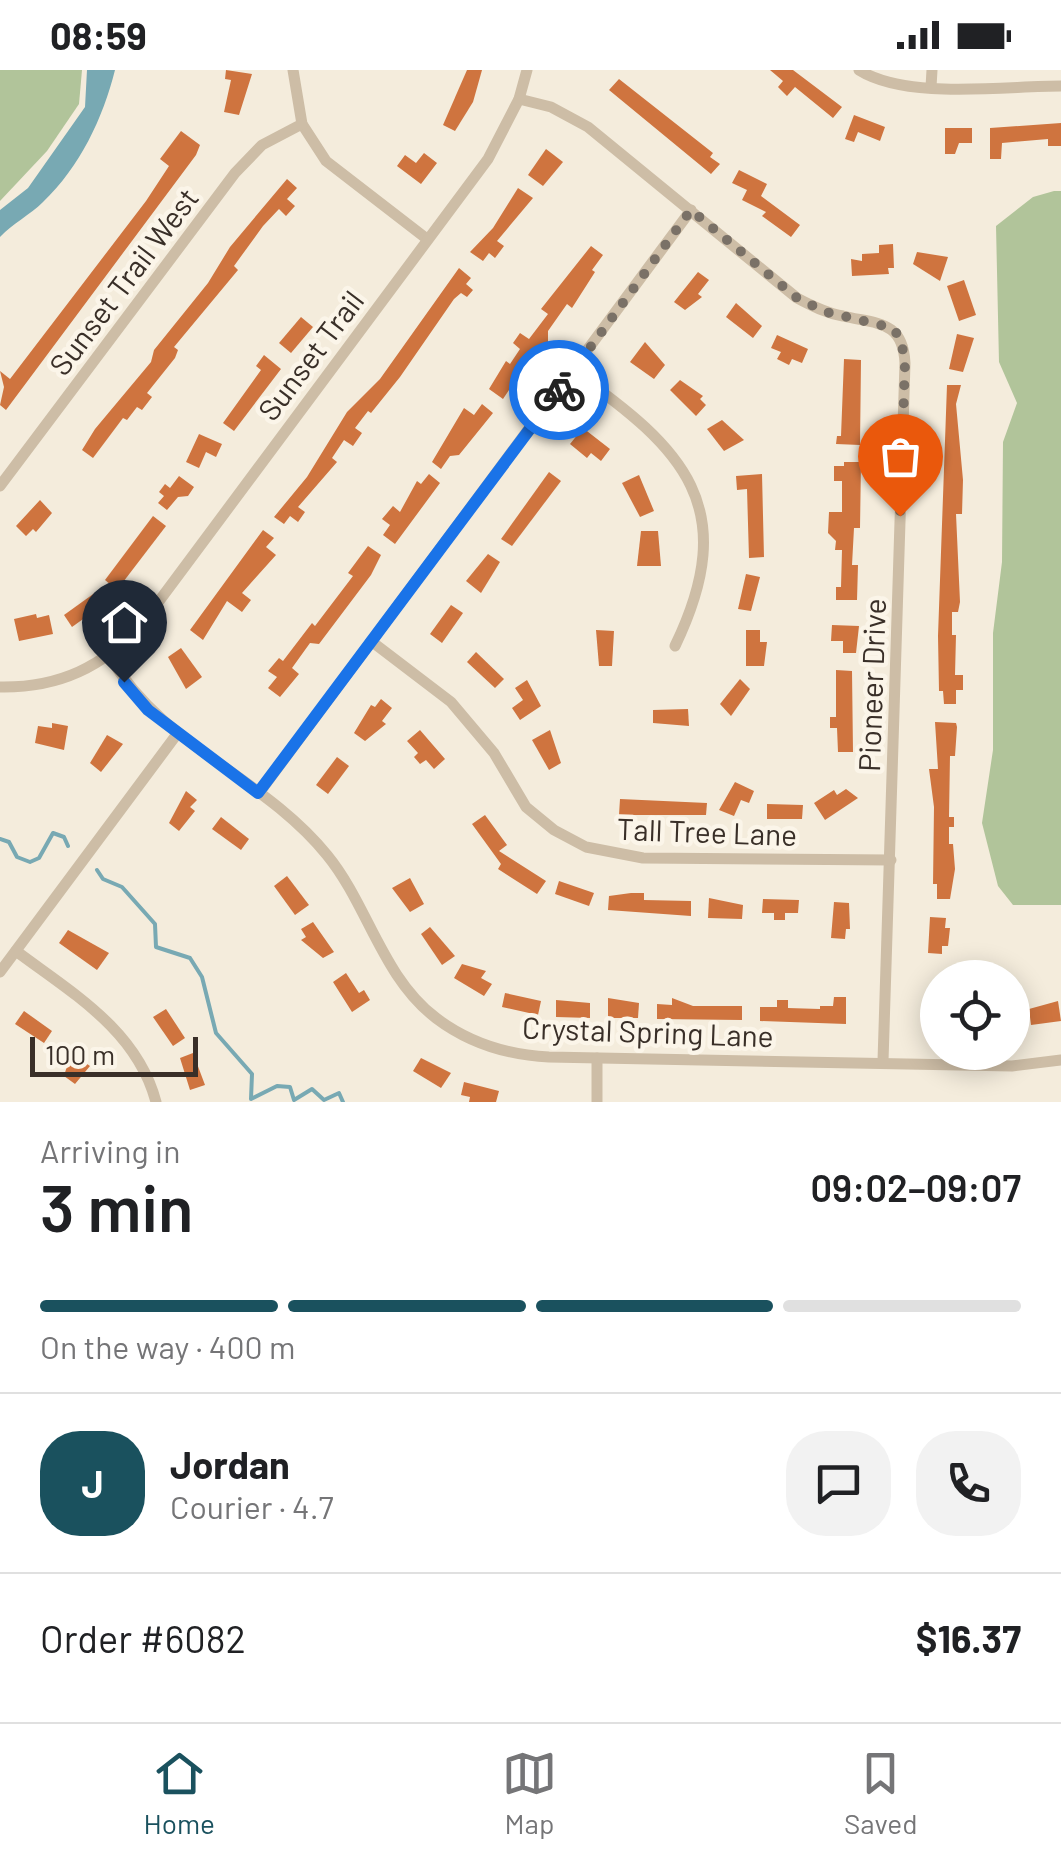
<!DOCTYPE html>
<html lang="en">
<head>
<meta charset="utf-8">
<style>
  body { margin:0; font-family:Barlow,sans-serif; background:#f2f2f2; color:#202124; height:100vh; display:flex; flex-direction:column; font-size:38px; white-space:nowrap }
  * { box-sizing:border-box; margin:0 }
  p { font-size:32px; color:#757577 }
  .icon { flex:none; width:55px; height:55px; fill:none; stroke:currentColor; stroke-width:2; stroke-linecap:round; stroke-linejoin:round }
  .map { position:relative; height:1032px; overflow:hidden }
  .side { display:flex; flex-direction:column; background:#fff; flex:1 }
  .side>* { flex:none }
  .controls { position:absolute; left:920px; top:890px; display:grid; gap:20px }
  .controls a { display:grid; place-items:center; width:110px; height:110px; border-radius:50%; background:#fff; box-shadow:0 5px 25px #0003; font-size:50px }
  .scale { position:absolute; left:30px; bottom:25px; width:168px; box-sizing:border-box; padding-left:10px; border:5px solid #392f28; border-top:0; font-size:28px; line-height:35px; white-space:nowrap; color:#392f28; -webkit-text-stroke:8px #fbf5e9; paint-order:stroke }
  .pin { position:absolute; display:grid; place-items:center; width:85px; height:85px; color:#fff; margin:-102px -42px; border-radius:50% 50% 50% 0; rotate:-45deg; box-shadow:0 0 10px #0007 }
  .pin .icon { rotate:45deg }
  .courier { position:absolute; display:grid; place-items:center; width:100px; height:100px; margin:-50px; border:8px solid #1a73e8; border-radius:50%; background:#fff; color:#222; box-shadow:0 2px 12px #0007 }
  .overview em { font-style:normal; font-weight:600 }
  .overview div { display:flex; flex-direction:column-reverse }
  .overview { display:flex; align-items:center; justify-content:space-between; height:170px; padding:0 40px }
  h1 { font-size:65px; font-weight:600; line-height:75px }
  .bar { display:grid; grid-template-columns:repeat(4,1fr); gap:15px 10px; align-content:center; height:120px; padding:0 40px }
  .bar i { height:12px; border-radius:8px; background:#e0e0e0 }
  .bar .active { background:#1a515e }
  .bar p { grid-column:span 4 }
  .line { display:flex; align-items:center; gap:25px; padding:0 40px; border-top:2px solid #e0e0e0 }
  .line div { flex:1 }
  .round { display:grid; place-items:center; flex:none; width:105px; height:105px; border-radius:40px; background:#f2f2f2 }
  .status { display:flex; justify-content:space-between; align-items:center; height:70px; padding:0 50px; background:#fff; direction:ltr }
  .status svg { height:28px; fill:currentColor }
  .menu { display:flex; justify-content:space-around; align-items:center; height:140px; border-top:2px solid #e0e0e0; background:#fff; font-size:28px; color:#757577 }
  .menu a { display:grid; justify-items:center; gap:5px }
  .menu .active { color:#1a515e }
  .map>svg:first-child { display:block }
  .green { fill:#b1c49a }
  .water { fill:#78a9b3 }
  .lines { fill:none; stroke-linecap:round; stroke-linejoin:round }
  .stream { stroke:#78a9b3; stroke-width:4 }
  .building { fill:#cf743f }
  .minor { stroke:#cdbda6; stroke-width:11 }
  .done { stroke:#7a7167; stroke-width:10; stroke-dasharray:0 18 }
  .route { stroke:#1a73e8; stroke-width:12 }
  .labels { text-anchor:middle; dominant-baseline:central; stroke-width:9; stroke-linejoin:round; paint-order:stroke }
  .street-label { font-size:30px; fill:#392f28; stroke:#fbf5e9 }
</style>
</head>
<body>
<div class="status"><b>08:59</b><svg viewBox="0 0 49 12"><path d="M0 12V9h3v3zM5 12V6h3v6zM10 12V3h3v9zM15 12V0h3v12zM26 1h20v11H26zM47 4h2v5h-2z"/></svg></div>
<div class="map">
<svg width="1061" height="1032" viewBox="0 0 1061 1032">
  <rect width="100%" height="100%" fill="#f4ecdc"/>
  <g class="green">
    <polygon points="0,0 82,0 79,34 47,81 0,131"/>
    <polygon points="1054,121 1061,121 1061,835 1013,835 998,816 982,753 993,680 993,563 1002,492 1003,372 1017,333 999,292 996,156 1033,127"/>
  </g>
  <path class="water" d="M 87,0 L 115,0 C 103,48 80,97 43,132 C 30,145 13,153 0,167 L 0,140 L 28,118 L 85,37 Z"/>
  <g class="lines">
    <g class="stream">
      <polyline points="0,769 9,772 17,787 30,792 39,788 53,763 64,767 68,776"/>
      <polyline points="97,800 103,809 122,817 155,854 156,877 190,888 202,907 216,963 252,1004 251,1029 277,1016 290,1017 294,1030 312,1019 324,1030 339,1023 343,1032"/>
    </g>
  </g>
  <g class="building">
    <polygon points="226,0 252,4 239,45 224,42 231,10 225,9"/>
    <polygon points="467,0 482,0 473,32 455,61 443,55"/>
    <polygon points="770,0 793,0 842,37 833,48 795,17 787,26 778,17 783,11"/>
    <polygon points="619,9 713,83 710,87 720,94 711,104 609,20"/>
    <polygon points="854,45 885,57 880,71 858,62 854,72 845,69"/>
    <polygon points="1061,53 1061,76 1048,76 1048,69 1002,73 1001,89 990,89 990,58"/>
    <polygon points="945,58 972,58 972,73 959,73 955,84 945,84"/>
    <polygon points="181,61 200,75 196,85 6,340 0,335 4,317 0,301 10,309 146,131 169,96 160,89"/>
    <polygon points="546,79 563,92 543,116 528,105"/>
    <polygon points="424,83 437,93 421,114 397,96 405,85 416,93"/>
    <polygon points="739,100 767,114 761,126 800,155 791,167 762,146 766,142 742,130 747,120 732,113"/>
    <polygon points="287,109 297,118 287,129 295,136 286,146 279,139 263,156 234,196 238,200 174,277 178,280 175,288 147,323 152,327 142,340 137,337 127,350 123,348 93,388 82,380 95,359 151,292 154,280 208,213 230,177"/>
    <polygon points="518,118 533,128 497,171 504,176 495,188 489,183 483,191 470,182 493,158"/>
    <polygon points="893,174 894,198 888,198 889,204 852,206 851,189 862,191 862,184 879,183 879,175"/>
    <polygon points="591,176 603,185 592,200 595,202 572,238 567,234 548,261 548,272 538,285 534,283 503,329 489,319 506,291 510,294 520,279 513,273 520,263 529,269 548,244 541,239"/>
    <polygon points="917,182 948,187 940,211 913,194"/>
    <polygon points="459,198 471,208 466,214 473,220 467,227 461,223 454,229 400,307 371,343 368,341 355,358 362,363 353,376 344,370 332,388 337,392 298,437 305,442 298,452 290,446 284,454 274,447 307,407 347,342 380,309"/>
    <polygon points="698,202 709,210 698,224 702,227 685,240 674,232"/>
    <polygon points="964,210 976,245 959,251 947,216"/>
    <polygon points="736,233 762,256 753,268 726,247"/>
    <polygon points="301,247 313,257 291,283 279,273"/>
    <polygon points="957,264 974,268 963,302 949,299"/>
    <polygon points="777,265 808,279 802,293 792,289 789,295 777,289 781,282 771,278"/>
    <polygon points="645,272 665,295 654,309 630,292"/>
    <polygon points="264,285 281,299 234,361 223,353 261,300 256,296"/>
    <polygon points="844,289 861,290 860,375 836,374 837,366 841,366"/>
    <polygon points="680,310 703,326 700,329 706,335 696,346 670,320"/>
    <polygon points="947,315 961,315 956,334 963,410 962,444 956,444 960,532 958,542 952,542 952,565 956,565 955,605 963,605 963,620 956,620 956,634 944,634 943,621 939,621 938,566"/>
    <polygon points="482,334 493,343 459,385 450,386 441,399 432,392 464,338 474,345"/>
    <polygon points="722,350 744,370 724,381 707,359"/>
    <polygon points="583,358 610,379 601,391 591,383 587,388 570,374"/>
    <polygon points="199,364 222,374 216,387 206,382 199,398 186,392"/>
    <polygon points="844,392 861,392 860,458 854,458 852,495 858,495 857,530 836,530 836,517 841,517 842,480 835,480 836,471 828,463 829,442 842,442 842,411 834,411 834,396 844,396"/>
    <polygon points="549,402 561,411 512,476 501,469"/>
    <polygon points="429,404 440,413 395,474 383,465 390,455 382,449 393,436 400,442 417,411 421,414"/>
    <polygon points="762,404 764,487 749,488 747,419 737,420 736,406"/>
    <polygon points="639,405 654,441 640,447 622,413"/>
    <polygon points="179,406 194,417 188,426 178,427 167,440 158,433 164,426 159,422 165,414 170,418"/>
    <polygon points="40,430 52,443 36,462 33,459 26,466 16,456"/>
    <polygon points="153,446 166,456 117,520 105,510"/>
    <polygon points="263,460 274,468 266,477 276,485 242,523 251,530 242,542 227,531 203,570 190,560"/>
    <polygon points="641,461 658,461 661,496 637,496"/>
    <polygon points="368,476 381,485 371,505 319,574 310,573 292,598 299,604 280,627 268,618 277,607 268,601 279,588 283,591 312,553 315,556 353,506 348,503"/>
    <polygon points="488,484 500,492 481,523 466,511"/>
    <polygon points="746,504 760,507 751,541 738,539"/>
    <polygon points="96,522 104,534 72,557 64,545"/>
    <polygon points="451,535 463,543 442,573 430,564"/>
    <polygon points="36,544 37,548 49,545 53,564 19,571 14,549"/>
    <polygon points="832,555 859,556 856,583 843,583 843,571 831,571"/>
    <polygon points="596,560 614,561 612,596 599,596"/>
    <polygon points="746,560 760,560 760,572 767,572 764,596 746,596"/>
    <polygon points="181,578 202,607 186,619 168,587"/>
    <polygon points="476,582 504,609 495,618 467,592"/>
    <polygon points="836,600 852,601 853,682 838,682 837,658 830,658 830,647 836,647"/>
    <polygon points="740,609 750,619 731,646 720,634"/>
    <polygon points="527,610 541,636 520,650 512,638 523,630 515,618"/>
    <polygon points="381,629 392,638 382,651 386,654 365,671 354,663 371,635 375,637"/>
    <polygon points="688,639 689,656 653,653 653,640"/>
    <polygon points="935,652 956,653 957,657 955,686 950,686 949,747 954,747 954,757 949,757 949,774 953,774 955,799 950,829 937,829 937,814 933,814 934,737 929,699 938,699"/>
    <polygon points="52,653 68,656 64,680 35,673 38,656 52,658"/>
    <polygon points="420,660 445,689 434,699 426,690 420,694 414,687 418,683 407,671"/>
    <polygon points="550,660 561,693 549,700 532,670"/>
    <polygon points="107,665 123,674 101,702 90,693"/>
    <polygon points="337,687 349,696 328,724 316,715"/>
    <polygon points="735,712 754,721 749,733 741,730 734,746 719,740"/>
    <polygon points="846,719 858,728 825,750 814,733 834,720 837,725"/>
    <polygon points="186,721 197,730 190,737 195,741 179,761 169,753"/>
    <polygon points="620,729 707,733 706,745 619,745"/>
    <polygon points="767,734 803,735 802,749 767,749"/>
    <polygon points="485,745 507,775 499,781 546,811 537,824 498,799 501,794 472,754"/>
    <polygon points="221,747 249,769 241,780 212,759"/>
    <polygon points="287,806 309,835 295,845 274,816"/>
    <polygon points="410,808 424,834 410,842 392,818"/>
    <polygon points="559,811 594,823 589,836 555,824"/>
    <polygon points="631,823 644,823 644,830 691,831 691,846 608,840 609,826"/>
    <polygon points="709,828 743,835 742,849 708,848"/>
    <polygon points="763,829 799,830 798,843 785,843 785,850 774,850 774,843 762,843"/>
    <polygon points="834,832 849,833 850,859 846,859 845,869 831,868"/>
    <polygon points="930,847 946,848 945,858 950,858 948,876 942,876 942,884 928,883"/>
    <polygon points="313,852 334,882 323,888 301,870 306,867 301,859"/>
    <polygon points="430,857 455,886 442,895 421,864"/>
    <polygon points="68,860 109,883 97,900 59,873"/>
    <polygon points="462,894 486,901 481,908 492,914 484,926 454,908"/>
    <polygon points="346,903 359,923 364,920 370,930 352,942 333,912"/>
    <polygon points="505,923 541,931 538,945 502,937"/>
    <polygon points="834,927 846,927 846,954 760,951 760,937 777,937 777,930 788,930 788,938 820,939 820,936 833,936"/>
    <polygon points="608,928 639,933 638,948 608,948"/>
    <polygon points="672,928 693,936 742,936 742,950 657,949 657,934 672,935"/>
    <polygon points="556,930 590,933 590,948 556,947"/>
    <polygon points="1058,931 1061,951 1031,955 1029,939"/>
    <polygon points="166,939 185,968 173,976 153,947"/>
    <polygon points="24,941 52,961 44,973 15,954"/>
    <polygon points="66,979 90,996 75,1014 64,1006 67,996 58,990"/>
    <polygon points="193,983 205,1015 190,1020 180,988"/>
    <polygon points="421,988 451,1003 441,1018 413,1001"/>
    <polygon points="464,1012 499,1021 496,1032 469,1032 470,1027 461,1025"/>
  </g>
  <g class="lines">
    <g class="minor">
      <polyline points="293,0 302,54 326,91 427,169"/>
      <path d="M 859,0 C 907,30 1004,16 1061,16"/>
      <polyline points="931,17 932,0"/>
      <path d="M 519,29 L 551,37 L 588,57 L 797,228 C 812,236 826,243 843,246 C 876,254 903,250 905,293 L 883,991"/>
      <path d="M 573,301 C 684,379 742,437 675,576"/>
      <polyline points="0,416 235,103 262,75 302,54"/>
      <polyline points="371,571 451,632 494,683 526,737 554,760 586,777 643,788 891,790"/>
      <path d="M 110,587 C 163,677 263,706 327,785 C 368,835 382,907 436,948 C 469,973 508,985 549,987 L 1012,996 L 1061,990"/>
      <path d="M 0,617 C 59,618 103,597 142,554 L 488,89 L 519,29 L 527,0"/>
      <polyline points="259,723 691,140"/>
      <path d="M 16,881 C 72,923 137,960 156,1032"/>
      <polyline points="0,902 177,664"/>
      <polyline points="597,1032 597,988"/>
    </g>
  </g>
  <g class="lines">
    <polyline class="done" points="559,320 691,140 797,228 826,242 893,258 901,270 905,293 900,446"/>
    <polyline class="route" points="124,612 148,640 258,723 559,320"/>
  </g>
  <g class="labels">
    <g class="street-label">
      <text transform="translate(123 211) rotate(-53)">Sunset Trail West</text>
      <text transform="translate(310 285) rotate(-53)">Sunset Trail</text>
      <text transform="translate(871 615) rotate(-88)">Pioneer Drive</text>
      <text transform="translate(707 761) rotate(2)">Tall Tree Lane</text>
      <text transform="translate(648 961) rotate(2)">Crystal Spring Lane</text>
    </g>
  </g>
</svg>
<div class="controls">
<a><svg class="icon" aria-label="locate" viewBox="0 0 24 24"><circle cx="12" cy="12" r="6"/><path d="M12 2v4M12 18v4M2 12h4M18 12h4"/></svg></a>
</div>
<div class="scale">100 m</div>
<div class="pin" style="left:900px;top:446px;background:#ea580c"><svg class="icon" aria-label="bag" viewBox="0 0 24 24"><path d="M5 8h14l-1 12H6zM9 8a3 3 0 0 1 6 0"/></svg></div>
<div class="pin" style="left:124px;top:612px;background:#1f2937"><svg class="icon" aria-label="home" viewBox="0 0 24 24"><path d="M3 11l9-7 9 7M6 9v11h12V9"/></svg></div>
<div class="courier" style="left:559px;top:320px"><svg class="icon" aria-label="bike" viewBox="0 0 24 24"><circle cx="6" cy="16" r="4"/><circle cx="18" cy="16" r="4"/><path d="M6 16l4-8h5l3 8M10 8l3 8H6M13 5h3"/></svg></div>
</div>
<section class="side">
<div class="overview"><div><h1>3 min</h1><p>Arriving in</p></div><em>09:02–09:07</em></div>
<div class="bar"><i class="active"></i><i class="active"></i><i class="active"></i><i></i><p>On the way · 400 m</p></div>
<div class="line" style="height:180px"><b class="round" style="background:#1a515e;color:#fff">J</b><div><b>Jordan</b><p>Courier · 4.7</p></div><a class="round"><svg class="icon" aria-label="chat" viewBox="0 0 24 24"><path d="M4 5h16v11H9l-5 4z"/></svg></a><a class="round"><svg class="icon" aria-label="phone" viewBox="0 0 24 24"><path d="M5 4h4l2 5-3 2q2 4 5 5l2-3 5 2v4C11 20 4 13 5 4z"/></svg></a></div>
<div class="line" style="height:130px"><div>Order #6082</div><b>$16.37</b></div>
</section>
<nav class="menu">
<a class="active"><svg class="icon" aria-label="home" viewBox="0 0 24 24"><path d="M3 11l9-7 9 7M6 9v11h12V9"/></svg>Home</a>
<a><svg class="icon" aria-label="map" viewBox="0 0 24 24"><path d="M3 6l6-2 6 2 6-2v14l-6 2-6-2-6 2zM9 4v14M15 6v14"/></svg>Map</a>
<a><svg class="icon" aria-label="saved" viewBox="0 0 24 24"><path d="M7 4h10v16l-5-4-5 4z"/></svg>Saved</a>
</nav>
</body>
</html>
